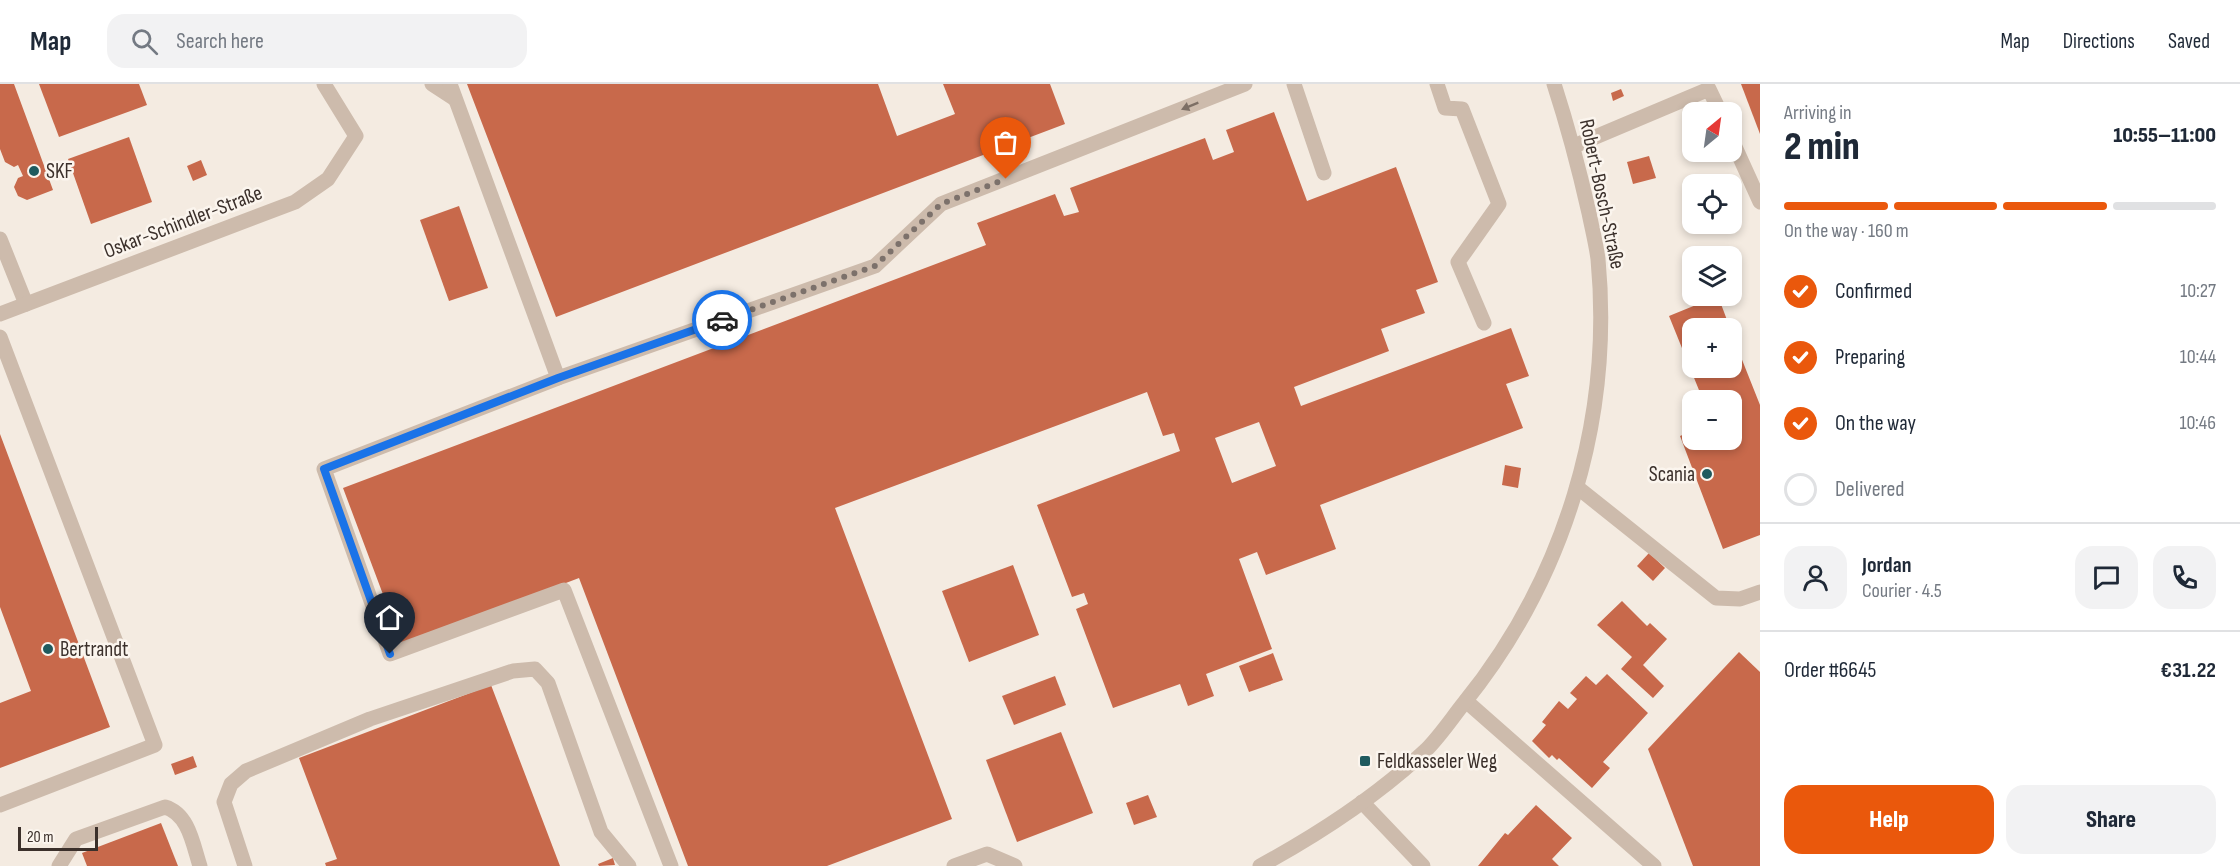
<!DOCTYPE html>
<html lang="en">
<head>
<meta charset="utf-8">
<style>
  body { margin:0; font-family:"Sofia Sans Condensed",sans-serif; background:#f2f2f3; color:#1f2937; height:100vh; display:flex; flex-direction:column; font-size:22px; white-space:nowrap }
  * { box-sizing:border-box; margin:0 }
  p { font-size:20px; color:#747a83 }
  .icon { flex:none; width:33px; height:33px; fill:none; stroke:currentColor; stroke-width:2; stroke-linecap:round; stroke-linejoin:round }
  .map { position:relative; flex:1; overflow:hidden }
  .drawer { display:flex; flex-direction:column; background:#fff; width:480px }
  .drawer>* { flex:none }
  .needle { width:39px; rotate:29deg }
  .controls { position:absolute; left:1682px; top:18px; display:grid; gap:12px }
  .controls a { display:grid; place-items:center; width:60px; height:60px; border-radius:12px; background:#fff; box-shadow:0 3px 9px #0003; font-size:30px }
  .scale { position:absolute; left:18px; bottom:15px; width:80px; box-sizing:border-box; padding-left:6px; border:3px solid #3b302b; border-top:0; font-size:16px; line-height:21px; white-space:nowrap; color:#3b302b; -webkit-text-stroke:4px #fbf5ee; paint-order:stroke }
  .pin { position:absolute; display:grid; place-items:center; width:51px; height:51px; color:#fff; margin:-62px -26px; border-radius:50% 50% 50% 0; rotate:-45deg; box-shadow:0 0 6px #0007 }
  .pin .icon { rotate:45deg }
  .courier { position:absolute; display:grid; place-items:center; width:60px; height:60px; margin:-30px; border:4px solid #1a73e8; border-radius:50%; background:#fff; color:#222; box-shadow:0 2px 8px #0007 }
  .head em { font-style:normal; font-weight:800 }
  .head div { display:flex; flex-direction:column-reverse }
  .head { display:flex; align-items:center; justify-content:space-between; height:102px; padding:0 24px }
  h1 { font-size:39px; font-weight:800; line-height:45px }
  .bar { display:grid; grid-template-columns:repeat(4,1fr); gap:9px 6px; align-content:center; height:72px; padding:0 24px }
  .bar i { height:8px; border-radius:4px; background:#e0e1e3 }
  .bar .current { background:#ea580c }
  .bar p { grid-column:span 4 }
  .line { display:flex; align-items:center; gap:15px; padding:0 24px; border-top:2px solid #e0e1e3 }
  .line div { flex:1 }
  .round { display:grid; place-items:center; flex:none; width:63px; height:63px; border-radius:18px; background:#f2f2f3 }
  ol { padding:0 24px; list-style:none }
  li { display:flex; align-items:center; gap:18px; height:66px }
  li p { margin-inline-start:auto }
  li .icon { padding:6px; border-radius:50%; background:#ea580c; color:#fff; stroke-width:4 }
  li:last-child { color:#747a83 }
  li i { width:33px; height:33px; border:3px solid #e0e1e3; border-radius:50% }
  .action { display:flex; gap:12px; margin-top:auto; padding:12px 24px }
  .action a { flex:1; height:69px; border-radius:18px; background:#ea580c; color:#fff; font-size:24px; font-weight:800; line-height:69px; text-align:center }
  .action a+a { background:#f2f2f3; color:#1f2937 }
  header { display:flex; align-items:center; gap:36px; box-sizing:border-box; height:84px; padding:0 30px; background:#fff; border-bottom:2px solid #e0e1e3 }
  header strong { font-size:28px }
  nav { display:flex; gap:33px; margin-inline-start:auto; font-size:21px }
  .search { width:420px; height:54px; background:#f2f2f3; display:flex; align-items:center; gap:15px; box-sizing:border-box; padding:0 21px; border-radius:18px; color:#747a83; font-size:22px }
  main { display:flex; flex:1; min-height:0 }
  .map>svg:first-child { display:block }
  .building { fill:#c8694b; fill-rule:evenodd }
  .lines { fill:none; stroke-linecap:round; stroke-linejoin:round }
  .minor { stroke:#cdbbac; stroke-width:15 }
  .oneway { fill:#7d6f65 }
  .done { stroke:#7c716b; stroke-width:6; stroke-dasharray:0 10.8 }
  .route { stroke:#1a73e8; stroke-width:8 }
  .poi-dot { fill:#1f5a5e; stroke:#fbf5ee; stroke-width:2 }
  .labels { text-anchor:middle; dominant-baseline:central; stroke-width:5; stroke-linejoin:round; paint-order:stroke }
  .poi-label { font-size:21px; fill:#3b302b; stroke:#fbf5ee; text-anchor:start }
  .street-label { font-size:21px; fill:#3b302b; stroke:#fbf5ee }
</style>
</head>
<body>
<header>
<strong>Map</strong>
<div class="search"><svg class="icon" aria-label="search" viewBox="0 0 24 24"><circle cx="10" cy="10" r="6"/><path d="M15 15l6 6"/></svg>Search here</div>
<nav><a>Map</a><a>Directions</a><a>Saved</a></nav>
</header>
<main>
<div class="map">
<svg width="1760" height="782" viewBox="0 0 1760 782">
  <rect width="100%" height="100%" fill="#f4ebe1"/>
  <g class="building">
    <polygon points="0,0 14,0 53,106 27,116 18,112 14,103 18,94 23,92 18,81 14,83 5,78 0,65"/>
    <polygon points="39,0 139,0 147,21 59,53"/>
    <polygon points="467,0 878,0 897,52 955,30 943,0 1050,0 1065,40 556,233"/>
    <polygon points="1741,0 1760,0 1760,50"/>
    <polygon points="1621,5 1624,12 1613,17 1611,9"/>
    <path d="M 1274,28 L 1307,117 L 1396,83 L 1438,198 L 1416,206 L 1425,229 L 1381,245 L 1389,267 L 1294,303 L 1301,322 L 1511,244 L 1529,292 L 1506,300 L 1523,344 L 1320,421 L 1336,465 L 1266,491 L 1257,468 L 1239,475 L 1272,565 L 1206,590 L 1214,612 L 1188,622 L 1180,600 L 1113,624 L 1076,525 L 1088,520 L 1084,509 L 1072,513 L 1037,421 L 1180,367 L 1174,349 L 1163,352 L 1147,308 L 835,424 L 952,735 L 827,782 L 688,782 L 579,494 L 402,561 L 343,404 L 986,161 L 977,139 L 1055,110 L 1064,132 L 1079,128 L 1070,104 L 1205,54 L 1213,76 L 1234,68 L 1226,46 ZM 1259,338 L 1276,382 L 1232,399 L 1215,354 Z"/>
    <polygon points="129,53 152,118 91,140 68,75"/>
    <polygon points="1649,72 1656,94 1633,100 1627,78"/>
    <polygon points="201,76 207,91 193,97 187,82"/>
    <polygon points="459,122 488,204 449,217 420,136"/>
    <polygon points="1718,212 1730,244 1692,244 1692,284 1731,284 1731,248 1760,321 1760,451 1723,465 1680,352 1692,347 1692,356 1731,356 1731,316 1703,316 1669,232"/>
    <polygon points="0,350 110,643 0,684 0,619 31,607 0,523"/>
    <polygon points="1505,381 1521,384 1518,404 1502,401"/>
    <polygon points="1649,469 1665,484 1653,497 1637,482"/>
    <polygon points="1013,481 1039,551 969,578 942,507"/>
    <polygon points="1622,517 1647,542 1650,539 1667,555 1643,581 1664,602 1653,614 1621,585 1632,573 1597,541"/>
    <polygon points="1739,568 1760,588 1760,782 1693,782 1648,665"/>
    <polygon points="1273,569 1283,596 1249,608 1239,582"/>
    <polygon points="1607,590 1648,629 1603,678 1610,684 1592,704 1559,674 1557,676 1552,671 1549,674 1532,657 1546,641 1542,638 1559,617 1568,625 1577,615 1570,609 1586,592 1596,601"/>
    <polygon points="1055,592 1066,621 1014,641 1002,612"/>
    <polygon points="491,601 560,782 326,782 325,779 337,775 299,674"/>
    <polygon points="1061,648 1093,729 1017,758 986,676"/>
    <polygon points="193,672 197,683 175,691 171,680"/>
    <polygon points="1148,711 1157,733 1134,741 1126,719"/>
    <polygon points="1536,721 1572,754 1552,775 1559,782 1478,782 1505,749 1508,751"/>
    <polygon points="161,739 178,782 87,782 82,769"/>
    <polygon points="613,774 615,781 599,782 598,780"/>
  </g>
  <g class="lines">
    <g class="minor">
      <polyline points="432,0 455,15"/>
      <polyline points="450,0 558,294 875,182 941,120 1245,0"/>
      <polyline points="1294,0 1324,89"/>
      <polyline points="1437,0 1445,24 1462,25 1499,120 1458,178 1484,239"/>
      <polyline points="1731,54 1760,118"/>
      <polyline points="1574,62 1709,5 1720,28"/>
      <polyline points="0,155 26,220"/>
      <polyline points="0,230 295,118 328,95 356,52 324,0"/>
      <polyline points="0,253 155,661 0,721"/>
      <polyline points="558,294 324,385 390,570 564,506 671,782"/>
      <polyline points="1577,403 1716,514 1740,515 1760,508"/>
      <polyline points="1466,617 1654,782"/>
      <polyline points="1362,718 1423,782"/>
      <path d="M 59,782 L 76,755 L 165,723 C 189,730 193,761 200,782"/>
      <polyline points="245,782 224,718 231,700 246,687 370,635 513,587 535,585 548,599 601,748 629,782"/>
      <polyline points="954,782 987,770 1015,782"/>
      <path d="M 1260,782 C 1319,750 1377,712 1426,666 C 1440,652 1452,634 1464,619 C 1565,494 1613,335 1598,175 C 1596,160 1592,144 1589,129 C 1579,85 1568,43 1554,0"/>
    </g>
  </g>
  <defs><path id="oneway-solid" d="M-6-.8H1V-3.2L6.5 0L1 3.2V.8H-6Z" transform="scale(1.5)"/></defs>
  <use class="oneway" href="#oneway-solid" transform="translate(1190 22) rotate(158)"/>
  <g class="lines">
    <polyline class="done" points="722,236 875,182 941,120 1006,95"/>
    <polyline class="route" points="390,570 324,385 558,294 722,236"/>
  </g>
  <g class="poi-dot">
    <circle cx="34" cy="87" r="6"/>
    <circle cx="1707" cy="390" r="6"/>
    <circle cx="48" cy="565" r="6"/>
    <rect x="1359" y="671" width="12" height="12" rx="3"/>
  </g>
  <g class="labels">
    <g class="poi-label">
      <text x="46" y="87">SKF</text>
      <text x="1695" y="390" text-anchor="end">Scania</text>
      <text x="60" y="565">Bertrandt</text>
      <text x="1377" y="677">Feldkasseler Weg</text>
    </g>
    <g class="street-label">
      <text transform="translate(1602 110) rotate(78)">Robert-Bosch-Straße</text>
      <text transform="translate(183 138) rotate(-21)">Oskar-Schindler-Straße</text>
    </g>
  </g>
</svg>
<div class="controls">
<a><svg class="needle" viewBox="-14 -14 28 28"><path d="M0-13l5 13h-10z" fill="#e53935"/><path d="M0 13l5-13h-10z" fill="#747a83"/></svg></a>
<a><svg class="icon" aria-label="locate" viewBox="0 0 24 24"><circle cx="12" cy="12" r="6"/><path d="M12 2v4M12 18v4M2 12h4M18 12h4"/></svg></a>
<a><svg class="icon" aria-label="layers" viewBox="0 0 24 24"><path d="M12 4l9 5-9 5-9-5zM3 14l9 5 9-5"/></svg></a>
<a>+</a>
<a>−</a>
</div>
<div class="scale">20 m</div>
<div class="pin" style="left:1006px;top:95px;background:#ea580c"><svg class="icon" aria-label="bag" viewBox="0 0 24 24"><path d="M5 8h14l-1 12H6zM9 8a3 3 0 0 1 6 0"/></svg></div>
<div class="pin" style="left:390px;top:570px;background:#1f2937"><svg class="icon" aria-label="home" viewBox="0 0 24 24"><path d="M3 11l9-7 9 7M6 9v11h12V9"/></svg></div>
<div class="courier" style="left:722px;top:236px"><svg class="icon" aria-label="car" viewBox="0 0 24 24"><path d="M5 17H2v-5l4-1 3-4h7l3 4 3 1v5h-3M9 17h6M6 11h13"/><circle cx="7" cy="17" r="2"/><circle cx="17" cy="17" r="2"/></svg></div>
</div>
<section class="drawer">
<div class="head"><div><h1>2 min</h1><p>Arriving in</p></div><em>10:55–11:00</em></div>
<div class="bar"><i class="current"></i><i class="current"></i><i class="current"></i><i></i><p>On the way · 160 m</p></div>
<ol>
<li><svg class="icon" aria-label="check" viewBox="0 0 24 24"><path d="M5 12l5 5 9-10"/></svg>Confirmed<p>10:27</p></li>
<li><svg class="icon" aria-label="check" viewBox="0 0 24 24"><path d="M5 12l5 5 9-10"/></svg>Preparing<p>10:44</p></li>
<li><svg class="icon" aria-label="check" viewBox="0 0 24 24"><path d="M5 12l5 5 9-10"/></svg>On the way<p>10:46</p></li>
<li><i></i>Delivered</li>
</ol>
<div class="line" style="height:108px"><a class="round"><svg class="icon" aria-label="person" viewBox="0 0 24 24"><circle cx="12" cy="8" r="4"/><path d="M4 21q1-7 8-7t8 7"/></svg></a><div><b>Jordan</b><p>Courier · 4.5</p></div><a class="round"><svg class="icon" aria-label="chat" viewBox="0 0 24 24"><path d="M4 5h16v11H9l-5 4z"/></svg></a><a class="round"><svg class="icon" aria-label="phone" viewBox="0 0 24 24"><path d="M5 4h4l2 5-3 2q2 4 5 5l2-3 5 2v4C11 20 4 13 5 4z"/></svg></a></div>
<div class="line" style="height:78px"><div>Order #6645</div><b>€31.22</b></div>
<div class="action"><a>Help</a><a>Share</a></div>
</section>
</main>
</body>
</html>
